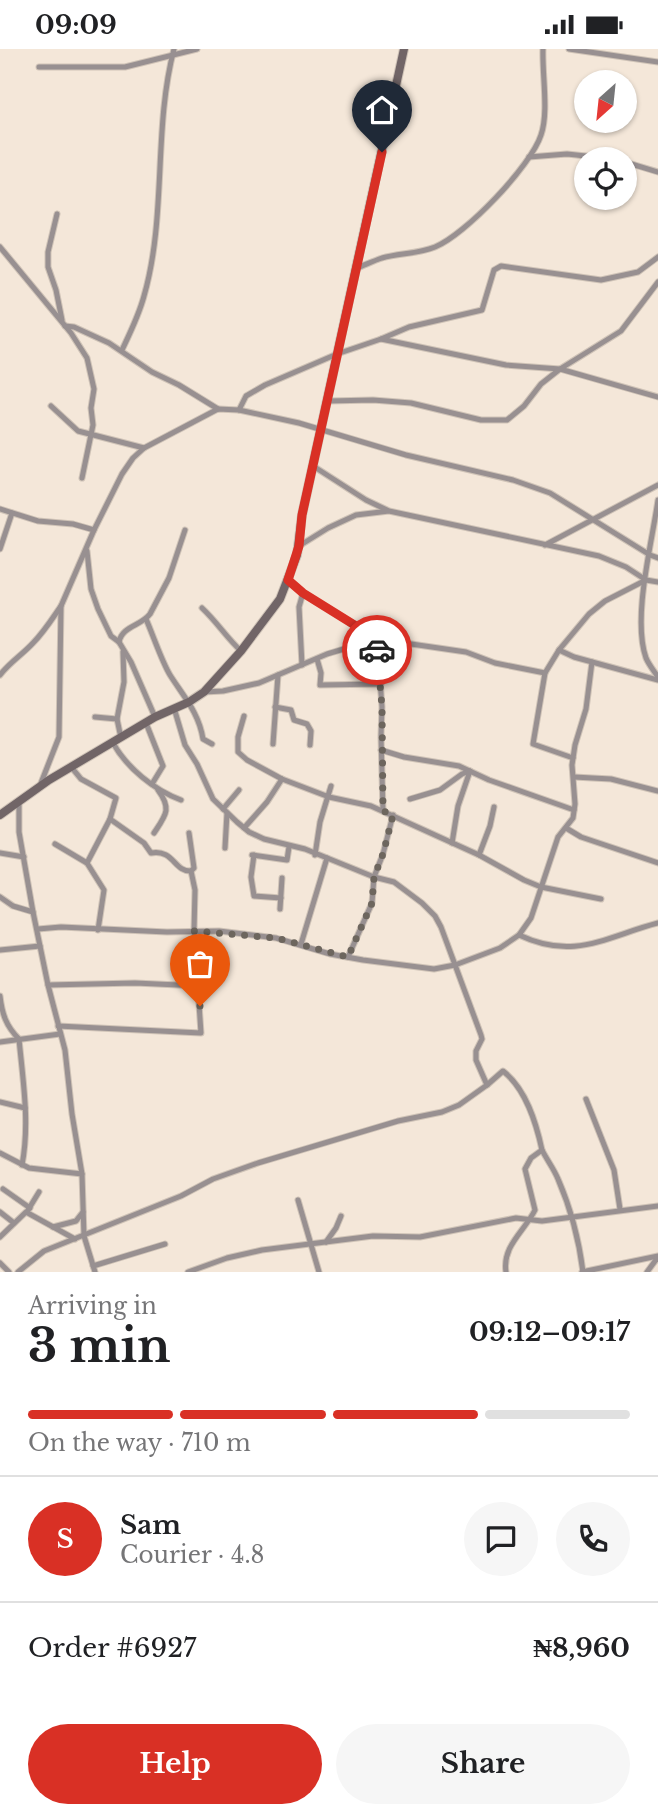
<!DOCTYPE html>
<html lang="en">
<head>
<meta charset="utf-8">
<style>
  body { margin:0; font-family:"Libre Baskerville",serif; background:#f6f6f6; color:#202124; height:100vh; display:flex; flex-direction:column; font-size:26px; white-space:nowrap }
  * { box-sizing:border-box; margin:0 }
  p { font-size:23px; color:#757577 }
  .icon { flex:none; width:38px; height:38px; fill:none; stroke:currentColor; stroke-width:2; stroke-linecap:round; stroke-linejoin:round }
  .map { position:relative; height:1223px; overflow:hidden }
  .details { display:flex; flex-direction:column; background:#fff; flex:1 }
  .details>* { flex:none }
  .needle { width:46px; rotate:207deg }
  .fabs { position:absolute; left:574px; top:21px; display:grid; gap:14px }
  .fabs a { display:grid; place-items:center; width:63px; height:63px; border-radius:50%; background:#fff; box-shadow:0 2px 5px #0004; font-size:35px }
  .pin { position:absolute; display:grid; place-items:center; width:60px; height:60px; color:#fff; margin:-72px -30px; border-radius:50% 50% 50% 0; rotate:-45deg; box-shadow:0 0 7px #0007 }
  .pin .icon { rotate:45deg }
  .courier { position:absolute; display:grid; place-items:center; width:70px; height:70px; margin:-35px; border:5px solid #d93025; border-radius:50%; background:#fff; color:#222; box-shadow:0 2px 9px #0007 }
  .summary em { font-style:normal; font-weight:700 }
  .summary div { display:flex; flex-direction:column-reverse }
  .summary { display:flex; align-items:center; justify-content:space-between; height:119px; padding:0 28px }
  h1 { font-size:46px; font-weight:700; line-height:52px }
  .bar { display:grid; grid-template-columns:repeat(4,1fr); gap:10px 7px; align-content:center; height:84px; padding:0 28px }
  .bar i { height:9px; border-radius:5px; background:#e0e0e0 }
  .bar .selected { background:#d93025 }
  .bar p { grid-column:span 4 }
  .line { display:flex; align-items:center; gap:18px; padding:0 28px; border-top:2px solid #e0e0e0 }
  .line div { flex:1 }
  .round { display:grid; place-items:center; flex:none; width:74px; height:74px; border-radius:37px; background:#f6f6f6 }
  .primary-button { display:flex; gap:14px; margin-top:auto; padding:14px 28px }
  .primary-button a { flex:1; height:80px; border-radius:42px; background:#d93025; color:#fff; font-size:28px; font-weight:700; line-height:80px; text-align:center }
  .primary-button a+a { background:#f6f6f6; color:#202124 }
  .status { display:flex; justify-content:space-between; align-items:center; height:49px; padding:0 35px; background:#fff; direction:ltr }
  .status svg { height:19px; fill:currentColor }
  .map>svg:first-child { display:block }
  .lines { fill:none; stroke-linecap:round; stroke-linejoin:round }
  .street-casing { stroke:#cfc3b7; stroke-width:7 }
  .secondary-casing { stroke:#cfc3b7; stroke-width:10 }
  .street { stroke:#989091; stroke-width:5 }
  .secondary { stroke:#716567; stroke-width:8 }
  .done { stroke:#6d665e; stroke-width:7; stroke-dasharray:0 12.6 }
  .route { stroke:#d93025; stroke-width:9 }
</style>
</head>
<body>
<div class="status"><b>09:09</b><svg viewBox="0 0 49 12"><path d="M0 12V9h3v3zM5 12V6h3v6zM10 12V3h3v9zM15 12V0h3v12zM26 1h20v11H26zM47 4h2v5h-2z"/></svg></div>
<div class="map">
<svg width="658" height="1223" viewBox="0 0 658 1223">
  <rect width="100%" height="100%" fill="#f4e7d9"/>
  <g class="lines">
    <defs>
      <g id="street">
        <polyline points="569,0 658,13"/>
        <polyline points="39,18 125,18 197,0"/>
        <polyline points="529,108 567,105 614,110"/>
        <polyline points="625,113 658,123"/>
        <polyline points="57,165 48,203 48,218 56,241 62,271"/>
        <polyline points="0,198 71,284 87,309 94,340 91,359 93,376 82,429"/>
        <path d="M 357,219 C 365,216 373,212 382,209 C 399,204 418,205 435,198 C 465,186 531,117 541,86 C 549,63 542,26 543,0"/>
        <polyline points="65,277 74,278 109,294 152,323 179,336 218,360"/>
        <polyline points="381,290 506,316 560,320 658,348"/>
        <path d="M 122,301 C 130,284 139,266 144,247 C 167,167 153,80 174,0"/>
        <polyline points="328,352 373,351 411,354 481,371 507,371 524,357 541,335 560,320 621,282 658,233"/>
        <polyline points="51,357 78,382 144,399"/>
        <polyline points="239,361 246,347 265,336 337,305 381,290 409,278 482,261 494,221 501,217 601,231 638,223 658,208"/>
        <polyline points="313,417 366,451 387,461"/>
        <path d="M 658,451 C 652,494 632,569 646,609 C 649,616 654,622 658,628"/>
        <polyline points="0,460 38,472 73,475 94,481"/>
        <polyline points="545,496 658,436"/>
        <polyline points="299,497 328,479 356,466 389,462 599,507 626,518 646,531"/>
        <polyline points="0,500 12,464"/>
        <polyline points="87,502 91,540 98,560 111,587 119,593 131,613 155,668"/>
        <polyline points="288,532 303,544 377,590 466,603 495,614 545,624"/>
        <path d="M 202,559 C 217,573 226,588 241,602"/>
        <path d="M 146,570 C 153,586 162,613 170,626 C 184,648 199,664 203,690 L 212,695"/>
        <path d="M 119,593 C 122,577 141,577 150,565 L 169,529 L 185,481"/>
        <polyline points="559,601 574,608 658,631"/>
        <polyline points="317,610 321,624 320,636 381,635"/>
        <polyline points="302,616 299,558 303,544"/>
        <path d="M 0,626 C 10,613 22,606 33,594 C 44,583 52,570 61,557"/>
        <polyline points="204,643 223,642 259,634 327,605 377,590 382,658 381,687 383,762"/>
        <polyline points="275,658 291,661 294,671 307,675 311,682 310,696"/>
        <path d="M 174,659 L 185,696 L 197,715 L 213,750 L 237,773 L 249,783 L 264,790 L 305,800 L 374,828 L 394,833 L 422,854 L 435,867 L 441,878 L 481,986 L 482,990 L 476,1002 L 476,1011 L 487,1036 L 503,1022 C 526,1040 536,1073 542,1101 L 531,1109 L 525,1120 L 535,1161 C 524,1183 502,1197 506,1223"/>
        <polyline points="244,667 238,688 238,703 247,711 282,730 329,748 371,757 479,806 524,831 541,838 601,850"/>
        <polyline points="95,668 117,670"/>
        <polyline points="146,674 163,717 152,735"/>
        <polyline points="121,689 117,670 124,633 123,603"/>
        <path d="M 113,694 C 127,719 154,741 181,751"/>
        <polyline points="273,695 278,626"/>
        <polyline points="381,701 404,708 459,717 489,731 574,761"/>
        <polyline points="573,709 533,695 545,624 559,601 589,565 605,552 646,531 658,533"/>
        <polyline points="72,719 81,730 116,749 110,770 87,814"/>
        <polyline points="574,728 611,730 658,742"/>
        <polyline points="41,734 59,688 61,557 94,481 122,425 133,409 144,399 218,360 239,361 299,374 406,406 513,431 550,444 650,506 658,509"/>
        <polyline points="410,750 440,741 462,725 470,722"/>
        <polyline points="19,753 19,783 33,863 48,936 65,1001 72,1065 82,1125 84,1187 95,1223"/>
        <polyline points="223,760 239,741"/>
        <path d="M 110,770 L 144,794 L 151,804 C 174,800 174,823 191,822"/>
        <polyline points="244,779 267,753 282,730"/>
        <polyline points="566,779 581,788 658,814"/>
        <path d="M 154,784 C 166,766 172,760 158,741"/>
        <polyline points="452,794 458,757 470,722"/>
        <polyline points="55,795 87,814 104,841 98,881"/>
        <polyline points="225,799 227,764"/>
        <polyline points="0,804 24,808"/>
        <polyline points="252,806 287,811 289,798"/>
        <polyline points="254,806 251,828 254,847 281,849"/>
        <polyline points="315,806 320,773 331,737"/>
        <polyline points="479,806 490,777 494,758"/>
        <polyline points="0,848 13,857 33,863"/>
        <polyline points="280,860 282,829"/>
        <polyline points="38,880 61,878 167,883 219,882 276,889 330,905 363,911 434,920 455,916 500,899 519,886 531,869 558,788 573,769 575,755 572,716 575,696 586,660 592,613"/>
        <path d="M 519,886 C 574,912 605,888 658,874"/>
        <polyline points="301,895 327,809"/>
        <polyline points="0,901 40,897"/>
        <polyline points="348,908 372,854 374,828 383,805 393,766"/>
        <polyline points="48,936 135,934 200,937"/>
        <path d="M 0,947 C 2,965 6,977 19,990 C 23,1032 30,1075 22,1116"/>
        <polyline points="58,977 201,984 194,882 195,841 191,822 194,819 189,784"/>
        <polyline points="0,993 60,985"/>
        <polyline points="586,1050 614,1121 620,1160"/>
        <polyline points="0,1053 25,1059"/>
        <path d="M 542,1101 C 547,1111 554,1120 558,1130 C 571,1160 579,1191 583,1223"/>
        <polyline points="0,1104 29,1119 82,1125"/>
        <polyline points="3,1140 30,1159"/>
        <polyline points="298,1151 319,1223"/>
        <polyline points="28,1161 39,1143"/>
        <polyline points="0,1163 14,1174"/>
        <polyline points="53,1178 76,1172 83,1163"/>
        <polyline points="0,1188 26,1163 75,1190"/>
        <polyline points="326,1193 336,1179 341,1167"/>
        <polyline points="0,1214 9,1223"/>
        <polyline points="93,1217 165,1195"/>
        <polyline points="18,1223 44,1202 181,1147 213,1130 258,1114 398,1072 442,1063 459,1056 487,1036"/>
        <polyline points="188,1223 227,1209 262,1201 373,1187 420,1188 516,1169 542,1172 658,1157"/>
        <polyline points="582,1223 658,1207"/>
        <polyline points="647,1223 658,1208"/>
      </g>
      <polyline id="secondary" points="0,766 49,731 155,668 189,653 204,643 241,602 280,550 297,506 302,466 404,0"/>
    </defs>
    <use href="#street" class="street-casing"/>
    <use href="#secondary" class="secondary-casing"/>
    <use href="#street" class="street"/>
    <use href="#secondary" class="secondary"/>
  </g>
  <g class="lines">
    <polyline class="done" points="200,957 194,882 276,889 348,908 372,854 374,828 383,805 393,766 383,762 382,658 377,601"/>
    <polyline class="route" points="377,601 377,590 303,544 288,531 299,497 302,466 382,103"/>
  </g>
</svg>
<div class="fabs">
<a><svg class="needle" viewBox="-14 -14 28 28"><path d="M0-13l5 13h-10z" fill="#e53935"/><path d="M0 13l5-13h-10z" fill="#757577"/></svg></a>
<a><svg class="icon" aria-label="locate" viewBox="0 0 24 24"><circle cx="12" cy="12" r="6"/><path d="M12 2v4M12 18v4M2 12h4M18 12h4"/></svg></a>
</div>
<div class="pin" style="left:200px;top:957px;background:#ea580c"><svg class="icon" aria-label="bag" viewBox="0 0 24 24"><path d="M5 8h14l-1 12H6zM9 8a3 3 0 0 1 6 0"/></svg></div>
<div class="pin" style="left:382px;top:103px;background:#1f2937"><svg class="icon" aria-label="home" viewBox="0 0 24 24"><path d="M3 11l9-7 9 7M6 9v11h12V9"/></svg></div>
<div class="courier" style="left:377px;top:601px"><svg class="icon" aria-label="car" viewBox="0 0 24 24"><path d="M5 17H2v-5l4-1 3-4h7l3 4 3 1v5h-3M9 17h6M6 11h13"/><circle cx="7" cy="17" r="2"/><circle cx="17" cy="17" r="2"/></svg></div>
</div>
<section class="details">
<div class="summary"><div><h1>3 min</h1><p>Arriving in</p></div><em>09:12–09:17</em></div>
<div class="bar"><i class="selected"></i><i class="selected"></i><i class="selected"></i><i></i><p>On the way · 710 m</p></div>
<div class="line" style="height:126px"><b class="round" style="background:#d93025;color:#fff">S</b><div><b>Sam</b><p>Courier · 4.8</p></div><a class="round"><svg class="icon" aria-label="chat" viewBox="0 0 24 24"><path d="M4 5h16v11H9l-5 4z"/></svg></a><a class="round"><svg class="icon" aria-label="phone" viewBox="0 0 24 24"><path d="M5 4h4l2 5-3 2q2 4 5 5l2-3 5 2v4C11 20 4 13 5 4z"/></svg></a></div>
<div class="line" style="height:91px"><div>Order #6927</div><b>₦8,960</b></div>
<div class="primary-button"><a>Help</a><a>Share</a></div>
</section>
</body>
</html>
